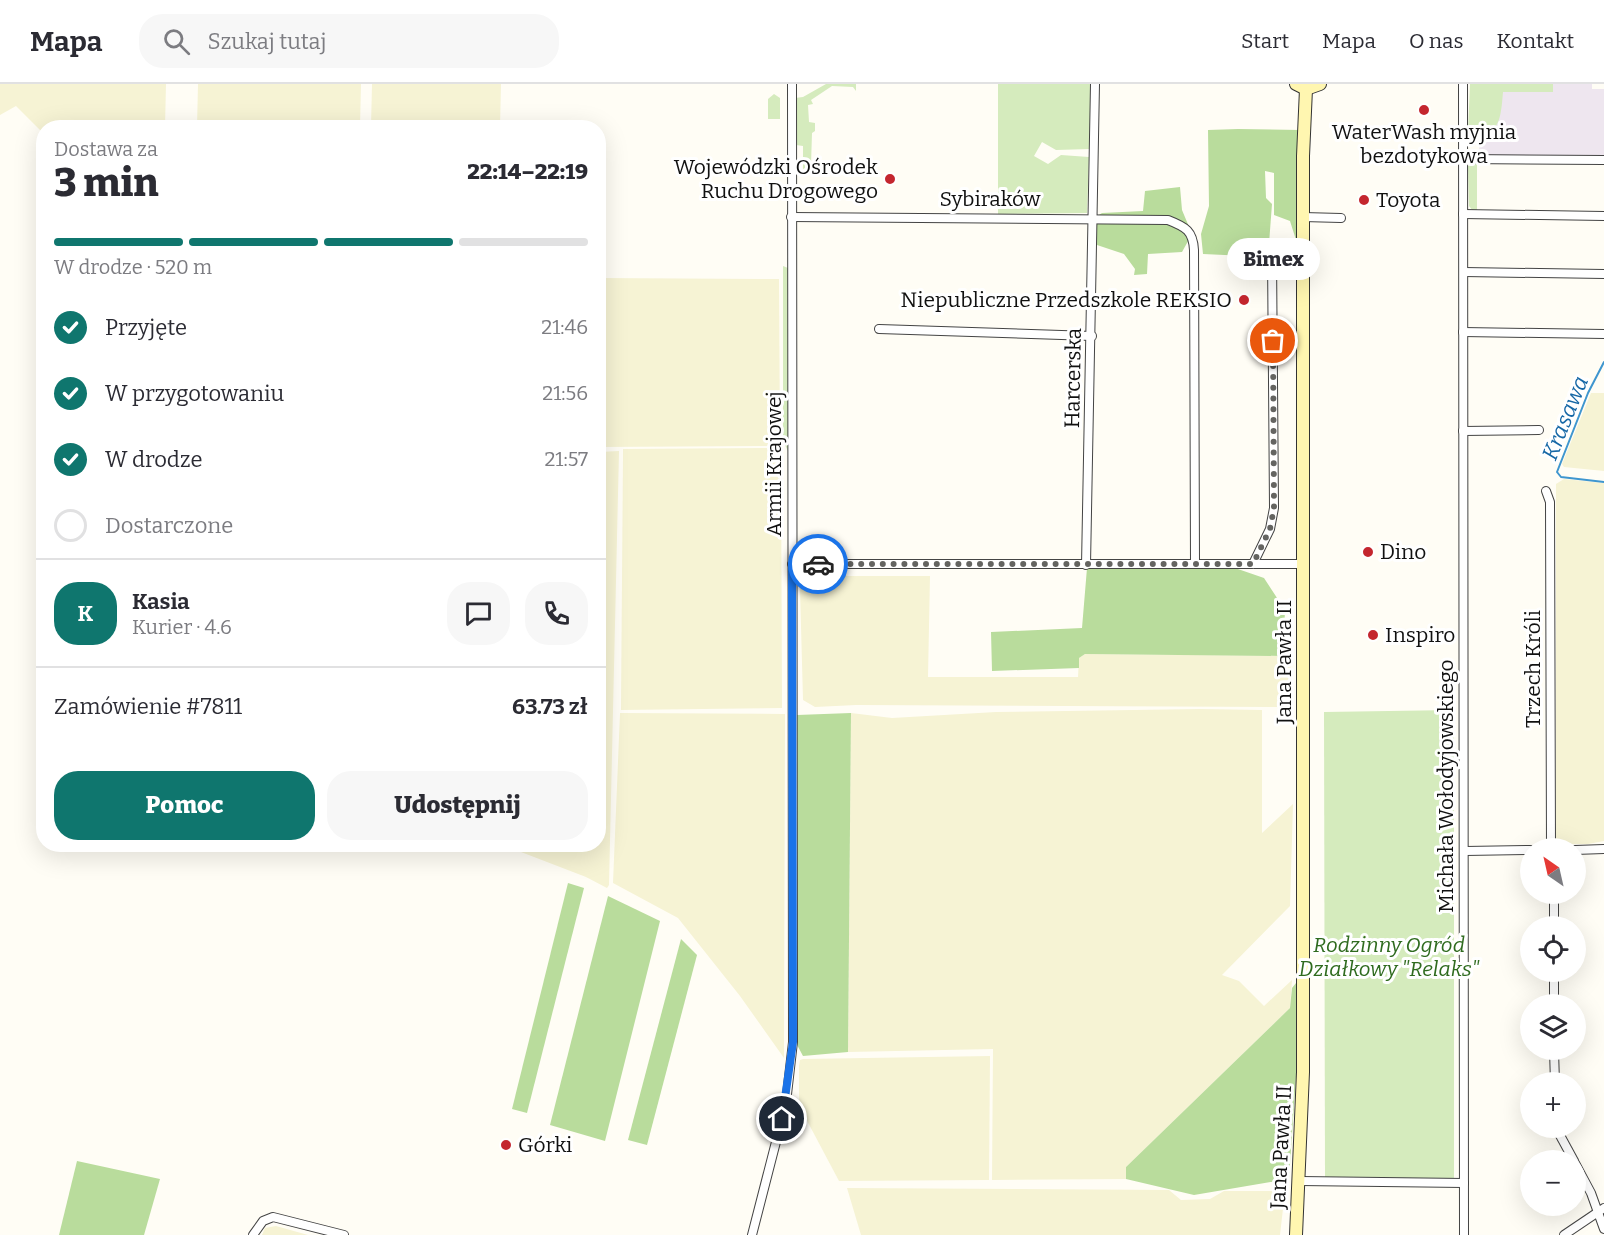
<!DOCTYPE html>
<html lang="pl">
<head>
<meta charset="utf-8">
<style>
  body { margin:0; font-family:Bitter,serif; background:#f7f7f7; color:#2b2b33; height:100vh; display:flex; flex-direction:column; font-size:22px; white-space:nowrap }
  * { box-sizing:border-box; margin:0 }
  p { font-size:20px; color:#7c7c81 }
  .icon { flex:none; width:33px; height:33px; fill:none; stroke:currentColor; stroke-width:2; stroke-linecap:round; stroke-linejoin:round }
  .map { position:relative; flex:1; overflow:hidden }
  .side { position:absolute; left:36px; top:36px; width:570px; height:732px; display:flex; flex-direction:column; background:#fff; border-radius:24px; box-shadow:0 6px 24px #0002 }
  .side>* { flex:none }
  .needle { width:39px; rotate:326deg }
  .buttons { position:absolute; left:1520px; top:754px; display:grid; gap:12px }
  .buttons a { display:grid; place-items:center; width:66px; height:66px; border-radius:50%; background:#fff; box-shadow:0 6px 24px #0002; font-size:30px }
  .pin { position:absolute; display:grid; place-items:center; width:51px; height:51px; color:#fff; margin:-26px; border:3px solid #fff; border-radius:50%; box-shadow:0 2px 6px #0007 }
  .courier { position:absolute; display:grid; place-items:center; width:60px; height:60px; margin:-30px; border:4px solid #1a73e8; border-radius:50%; background:#fff; color:#222; box-shadow:0 2px 8px #0007 }
  .bubble { position:absolute; height:42px; border-radius:21px; background:#fff; box-shadow:0 6px 24px #0002; font-size:20px; font-weight:800; line-height:42px; text-align:center }
  .overview em { font-style:normal; font-weight:800 }
  .overview div { display:flex; flex-direction:column-reverse }
  .overview { display:flex; align-items:center; justify-content:space-between; height:102px; padding:0 18px }
  h1 { font-size:39px; font-weight:800; line-height:45px }
  .bar { display:grid; grid-template-columns:repeat(4,1fr); gap:9px 6px; align-content:center; height:72px; padding:0 18px }
  .bar i { height:8px; border-radius:4px; background:#e1e1e2 }
  .bar .active { background:#0f766e }
  .bar p { grid-column:span 4 }
  .line { display:flex; align-items:center; gap:15px; padding:0 18px; border-top:2px solid #e1e1e2 }
  .line div { flex:1 }
  .round { display:grid; place-items:center; flex:none; width:63px; height:63px; border-radius:24px; background:#f7f7f7 }
  ol { padding:0 18px; list-style:none }
  li { display:flex; align-items:center; gap:18px; height:66px }
  li p { margin-inline-start:auto }
  li .icon { padding:6px; border-radius:50%; background:#0f766e; color:#fff; stroke-width:4 }
  li:last-child { color:#7c7c81 }
  li i { width:33px; height:33px; border:3px solid #e1e1e2; border-radius:50% }
  .button { display:flex; gap:12px; margin-top:auto; padding:12px 18px }
  .button a { flex:1; height:69px; border-radius:24px; background:#0f766e; color:#fff; font-size:24px; font-weight:800; line-height:69px; text-align:center }
  .button a+a { background:#f7f7f7; color:#2b2b33 }
  header { display:flex; align-items:center; gap:36px; box-sizing:border-box; height:84px; padding:0 30px; background:#fff; border-bottom:2px solid #e1e1e2 }
  header strong { font-size:28px }
  nav { display:flex; gap:33px; margin-inline-start:auto; font-size:21px }
  .search { width:420px; height:54px; background:#f7f7f7; display:flex; align-items:center; gap:15px; box-sizing:border-box; padding:0 21px; border-radius:24px; color:#7c7c81; font-size:22px }
  .map>svg:first-child { display:block }
  .industrial { fill:#eee6ef }
  .farmland { fill:#f6f3d4 }
  .green { fill:#d5ebbd }
  .forest { fill:#b9dc9c }
  .lines { fill:none; stroke-linecap:round; stroke-linejoin:round }
  .stream { stroke:#3f96cf; stroke-width:2 }
  .minor-casing { stroke:#444; stroke-width:10 }
  .secondary-casing { stroke:#333; stroke-width:14 }
  .minor { stroke:#fff; stroke-width:8 }
  .secondary { stroke:#fff6b0; stroke-width:12 }
  .done { stroke:#646461; stroke-width:6; stroke-dasharray:0 10.8 }
  .route { stroke:#1a73e8; stroke-width:8 }
  .poi-dot { fill:#c4262e; stroke:#fff; stroke-width:2 }
  .labels { text-anchor:middle; dominant-baseline:central; stroke-width:6; stroke-linejoin:round; paint-order:stroke }
  .poi-label { font-size:21px; fill:#111; stroke:#fff; text-anchor:start }
  .street-label { font-size:21px; fill:#111; stroke:#fff }
  .park-label { font-size:21px; font-style:italic; fill:#2f6b1f; stroke:#fff }
  .water-label { font-size:22px; font-style:italic; fill:#1768a6; stroke:#fff }
</style>
</head>
<body>
<header>
<strong>Mapa</strong>
<div class="search"><svg class="icon" aria-label="search" viewBox="0 0 24 24"><circle cx="10" cy="10" r="6"/><path d="M15 15l6 6"/></svg>Szukaj tutaj</div>
<nav><a>Start</a><a>Mapa</a><a>O nas</a><a>Kontakt</a></nav>
</header>
<div class="map">
<svg width="1604" height="1151" viewBox="0 0 1604 1151">
  <rect width="100%" height="100%" fill="#fffdf5"/>
  <polygon class="industrial" points="1481,0 1592,0 1592,5 1604,5 1604,71 1479,72"/>
  <g class="farmland">
    <polygon points="0,0 166,0 165,43 44,44 43,49 16,22 0,31"/>
    <polygon points="198,0 361,0 360,43 197,43"/>
    <polygon points="372,0 501,0 500,43 371,43"/>
    <polygon points="599,194 779,195 780,362 599,363"/>
    <polygon points="1591,309 1604,309 1604,387 1564,383 1562,380"/>
    <polygon points="781,364 782,624 621,626 623,365"/>
    <polygon points="619,367 609,801 607,804 586,793 521,768 520,761 598,760 599,368"/>
    <polygon points="1564,395 1604,399 1604,757 1588,760 1561,760 1556,755 1556,400"/>
    <polygon points="811,492 930,492 928,593 1078,593 1079,574 1085,570 1291,572 1291,623 856,621 815,623 803,616 800,505 806,495"/>
    <polygon points="1200,625 1262,626 1262,749 1293,720 1290,822 1222,891 1239,897 1264,922 1292,896 1290,924 1126,1083 1126,1095 992,1096 993,965 848,968 851,629 892,634 996,628"/>
    <polygon points="620,629 785,630 784,974 740,912 678,834 613,799"/>
    <polygon points="990,972 989,1096 839,1097 804,1031 799,1015 799,982 800,976 803,975"/>
    <polygon points="847,1104 1169,1106 1181,1116 1210,1115 1224,1107 1285,1107 1280,1151 861,1151"/>
    <polygon points="276,1142 308,1151 262,1151 265,1144"/>
  </g>
  <g class="green">
    <polygon points="826,0 856,0 856,7 853,3 832,2 811,16 813,20 808,21 809,38 815,39 815,47 812,49 811,81 803,85 803,62 796,61 795,14 803,13"/>
    <polygon points="998,0 1092,0 1090,65 1056,66 1042,58 1034,72 1048,80 1061,71 1089,73 1087,129 998,130"/>
    <path d="M 1470,0 L 1553,0 L 1553,8 L 1503,8 C 1501,30 1501,58 1468,49 Z"/>
    <polygon points="774,10 780,14 780,35 768,35 768,15"/>
    <polygon points="1477,78 1477,127 1473,127 1469,122 1468,82"/>
    <polygon points="783,182 788,184 788,367 783,357"/>
    <polygon points="1454,626 1454,1095 1325,1093 1324,628"/>
  </g>
  <g class="forest">
    <polygon points="1238,45 1300,46 1300,155 1296,156 1290,137 1274,131 1274,89 1265,87 1266,114 1272,120 1268,173 1203,170 1201,150 1209,122 1208,46"/>
    <polygon points="1180,103 1182,126 1192,150 1182,168 1148,170 1147,190 1134,191 1135,185 1124,170 1094,160 1094,134 1102,129 1143,127 1145,107"/>
    <polygon points="1087,484 1235,484 1264,494 1285,526 1283,572 1085,570 1079,574 1079,584 992,587 991,548 1082,544"/>
    <polygon points="851,629 848,968 803,972 796,959 797,631"/>
    <polygon points="568,799 584,804 527,1029 512,1025"/>
    <polygon points="608,812 660,837 605,1057 550,1041"/>
    <polygon points="681,855 697,871 647,1061 628,1056"/>
    <polygon points="1300,894 1300,934 1289,1095 1194,1111 1126,1095 1126,1083 1290,924 1292,904"/>
    <polygon points="77,1077 160,1095 144,1151 59,1151"/>
  </g>
  <g class="lines">
    <polyline class="stream" points="1604,278 1588,309 1557,388 1561,393 1604,398"/>
    <defs>
      <g id="minor">
        <polyline points="1463,0 1464,1151"/>
        <polyline points="1463,75 1604,76"/>
        <polyline points="1463,130 1604,132"/>
        <path d="M 791,133 L 1168,136 C 1186,143 1193,147 1194,166 L 1195,480"/>
        <polyline points="1303,133 1341,134"/>
        <polyline points="1464,188 1604,190"/>
        <polyline points="879,245 1092,252"/>
        <polyline points="1463,248 1604,250"/>
        <polyline points="1463,347 1539,346"/>
        <polyline points="1546,407 1550,418 1551,765"/>
        <polyline points="792,480 1303,480"/>
        <polyline points="1253,480 1270,445 1274,424 1272,172"/>
        <polyline points="1086,481 1095,0"/>
        <polyline points="1575,766 1604,765"/>
        <polyline points="1465,767 1530,766"/>
        <polyline points="1554,810 1554,843"/>
        <polyline points="1554,888 1554,921"/>
        <polyline points="1554,966 1555,999"/>
        <polyline points="1556,1044 1574,1077"/>
        <polyline points="1575,1079 1591,1109 1604,1145"/>
        <polyline points="1300,1097 1464,1099"/>
        <polyline points="253,1151 263,1137 273,1133 344,1151"/>
        <polyline points="752,1151 786,1019 793,958 792,0"/>
        <polyline points="1564,1151 1604,1124"/>
      </g>
      <g id="secondary">
        <polyline points="1296,0 1306,5 1320,0"/>
        <polyline points="1296,1151 1303,988 1303,72 1306,5"/>
      </g>
    </defs>
    <use href="#minor" class="minor-casing"/>
    <use href="#secondary" class="secondary-casing"/>
    <use href="#minor" class="minor"/>
    <use href="#secondary" class="secondary"/>
  </g>
  <g class="lines">
    <polyline class="done" points="818,480 1253,480 1270,445 1274,424 1273,257"/>
    <polyline class="route" points="782,1035 793,958 792,480 818,480"/>
  </g>
  <g class="poi-dot">
    <circle cx="1424" cy="26" r="6"/>
    <circle cx="890" cy="95" r="6"/>
    <circle cx="1364" cy="116" r="6"/>
    <circle cx="1244" cy="216" r="6"/>
    <circle cx="1368" cy="468" r="6"/>
    <circle cx="1373" cy="551" r="6"/>
    <circle cx="506" cy="1061" r="6"/>
  </g>
  <g class="labels">
    <g class="poi-label">
      <text x="1424" y="48" text-anchor="middle">WaterWash myjnia<tspan x="1424" dy="24">bezdotykowa</tspan></text>
      <text x="878" y="83" text-anchor="end">Wojewódzki Ośrodek<tspan x="878" dy="24">Ruchu Drogowego</tspan></text>
      <text x="1376" y="116">Toyota</text>
      <text x="1232" y="216" text-anchor="end">Niepubliczne Przedszkole REKSIO</text>
      <text x="1380" y="468">Dino</text>
      <text x="1385" y="551">Inspiro</text>
      <text x="518" y="1061">Górki</text>
    </g>
    <g class="street-label">
      <text x="990" y="115">Sybiraków</text>
      <text transform="translate(1073 294) rotate(-89)">Harcerska</text>
      <text transform="translate(774 380) rotate(-90)">Armii Krajowej</text>
      <text transform="translate(1284 578) rotate(-90)">Jana Pawła II</text>
      <text transform="translate(1533 585) rotate(-90)">Trzech Króli</text>
      <text transform="translate(1446 702) rotate(-90)">Michała Wołodyjowskiego</text>
      <text transform="translate(1281 1063) rotate(-87)">Jana Pawła II</text>
    </g>
    <g class="park-label">
      <text x="1389" y="861">Rodzinny Ogród<tspan x="1389" dy="24">Działkowy "Relaks"</tspan></text>
    </g>
    <g class="water-label">
      <text transform="translate(1565 334) rotate(-68)">Krasawa</text>
    </g>
  </g>
</svg>
<div class="buttons">
<a><svg class="needle" viewBox="-14 -14 28 28"><path d="M0-13l5 13h-10z" fill="#e53935"/><path d="M0 13l5-13h-10z" fill="#7c7c81"/></svg></a>
<a><svg class="icon" aria-label="locate" viewBox="0 0 24 24"><circle cx="12" cy="12" r="6"/><path d="M12 2v4M12 18v4M2 12h4M18 12h4"/></svg></a>
<a><svg class="icon" aria-label="layers" viewBox="0 0 24 24"><path d="M12 4l9 5-9 5-9-5zM3 14l9 5 9-5"/></svg></a>
<a>+</a>
<a>−</a>
</div>
<div class="pin" style="left:1273px;top:257px;background:#ea580c"><svg class="icon" aria-label="bag" viewBox="0 0 24 24"><path d="M5 8h14l-1 12H6zM9 8a3 3 0 0 1 6 0"/></svg></div>
<div class="pin" style="left:782px;top:1035px;background:#1f2937"><svg class="icon" aria-label="home" viewBox="0 0 24 24"><path d="M3 11l9-7 9 7M6 9v11h12V9"/></svg></div>
<div class="courier" style="left:818px;top:480px"><svg class="icon" aria-label="car" viewBox="0 0 24 24"><path d="M5 17H2v-5l4-1 3-4h7l3 4 3 1v5h-3M9 17h6M6 11h13"/><circle cx="7" cy="17" r="2"/><circle cx="17" cy="17" r="2"/></svg></div>
<div class="bubble" style="left:1227px;top:154px;width:93px">Bimex</div>
<section class="side">
<div class="overview"><div><h1>3 min</h1><p>Dostawa za</p></div><em>22:14–22:19</em></div>
<div class="bar"><i class="active"></i><i class="active"></i><i class="active"></i><i></i><p>W drodze · 520 m</p></div>
<ol>
<li><svg class="icon" aria-label="check" viewBox="0 0 24 24"><path d="M5 12l5 5 9-10"/></svg>Przyjęte<p>21:46</p></li>
<li><svg class="icon" aria-label="check" viewBox="0 0 24 24"><path d="M5 12l5 5 9-10"/></svg>W przygotowaniu<p>21:56</p></li>
<li><svg class="icon" aria-label="check" viewBox="0 0 24 24"><path d="M5 12l5 5 9-10"/></svg>W drodze<p>21:57</p></li>
<li><i></i>Dostarczone</li>
</ol>
<div class="line" style="height:108px"><b class="round" style="background:#0f766e;color:#fff">K</b><div><b>Kasia</b><p>Kurier · 4.6</p></div><a class="round"><svg class="icon" aria-label="chat" viewBox="0 0 24 24"><path d="M4 5h16v11H9l-5 4z"/></svg></a><a class="round"><svg class="icon" aria-label="phone" viewBox="0 0 24 24"><path d="M5 4h4l2 5-3 2q2 4 5 5l2-3 5 2v4C11 20 4 13 5 4z"/></svg></a></div>
<div class="line" style="height:78px"><div>Zamówienie #7811</div><b>63.73 zł</b></div>
<div class="button"><a>Pomoc</a><a>Udostępnij</a></div>
</section>
</div>
</body>
</html>
